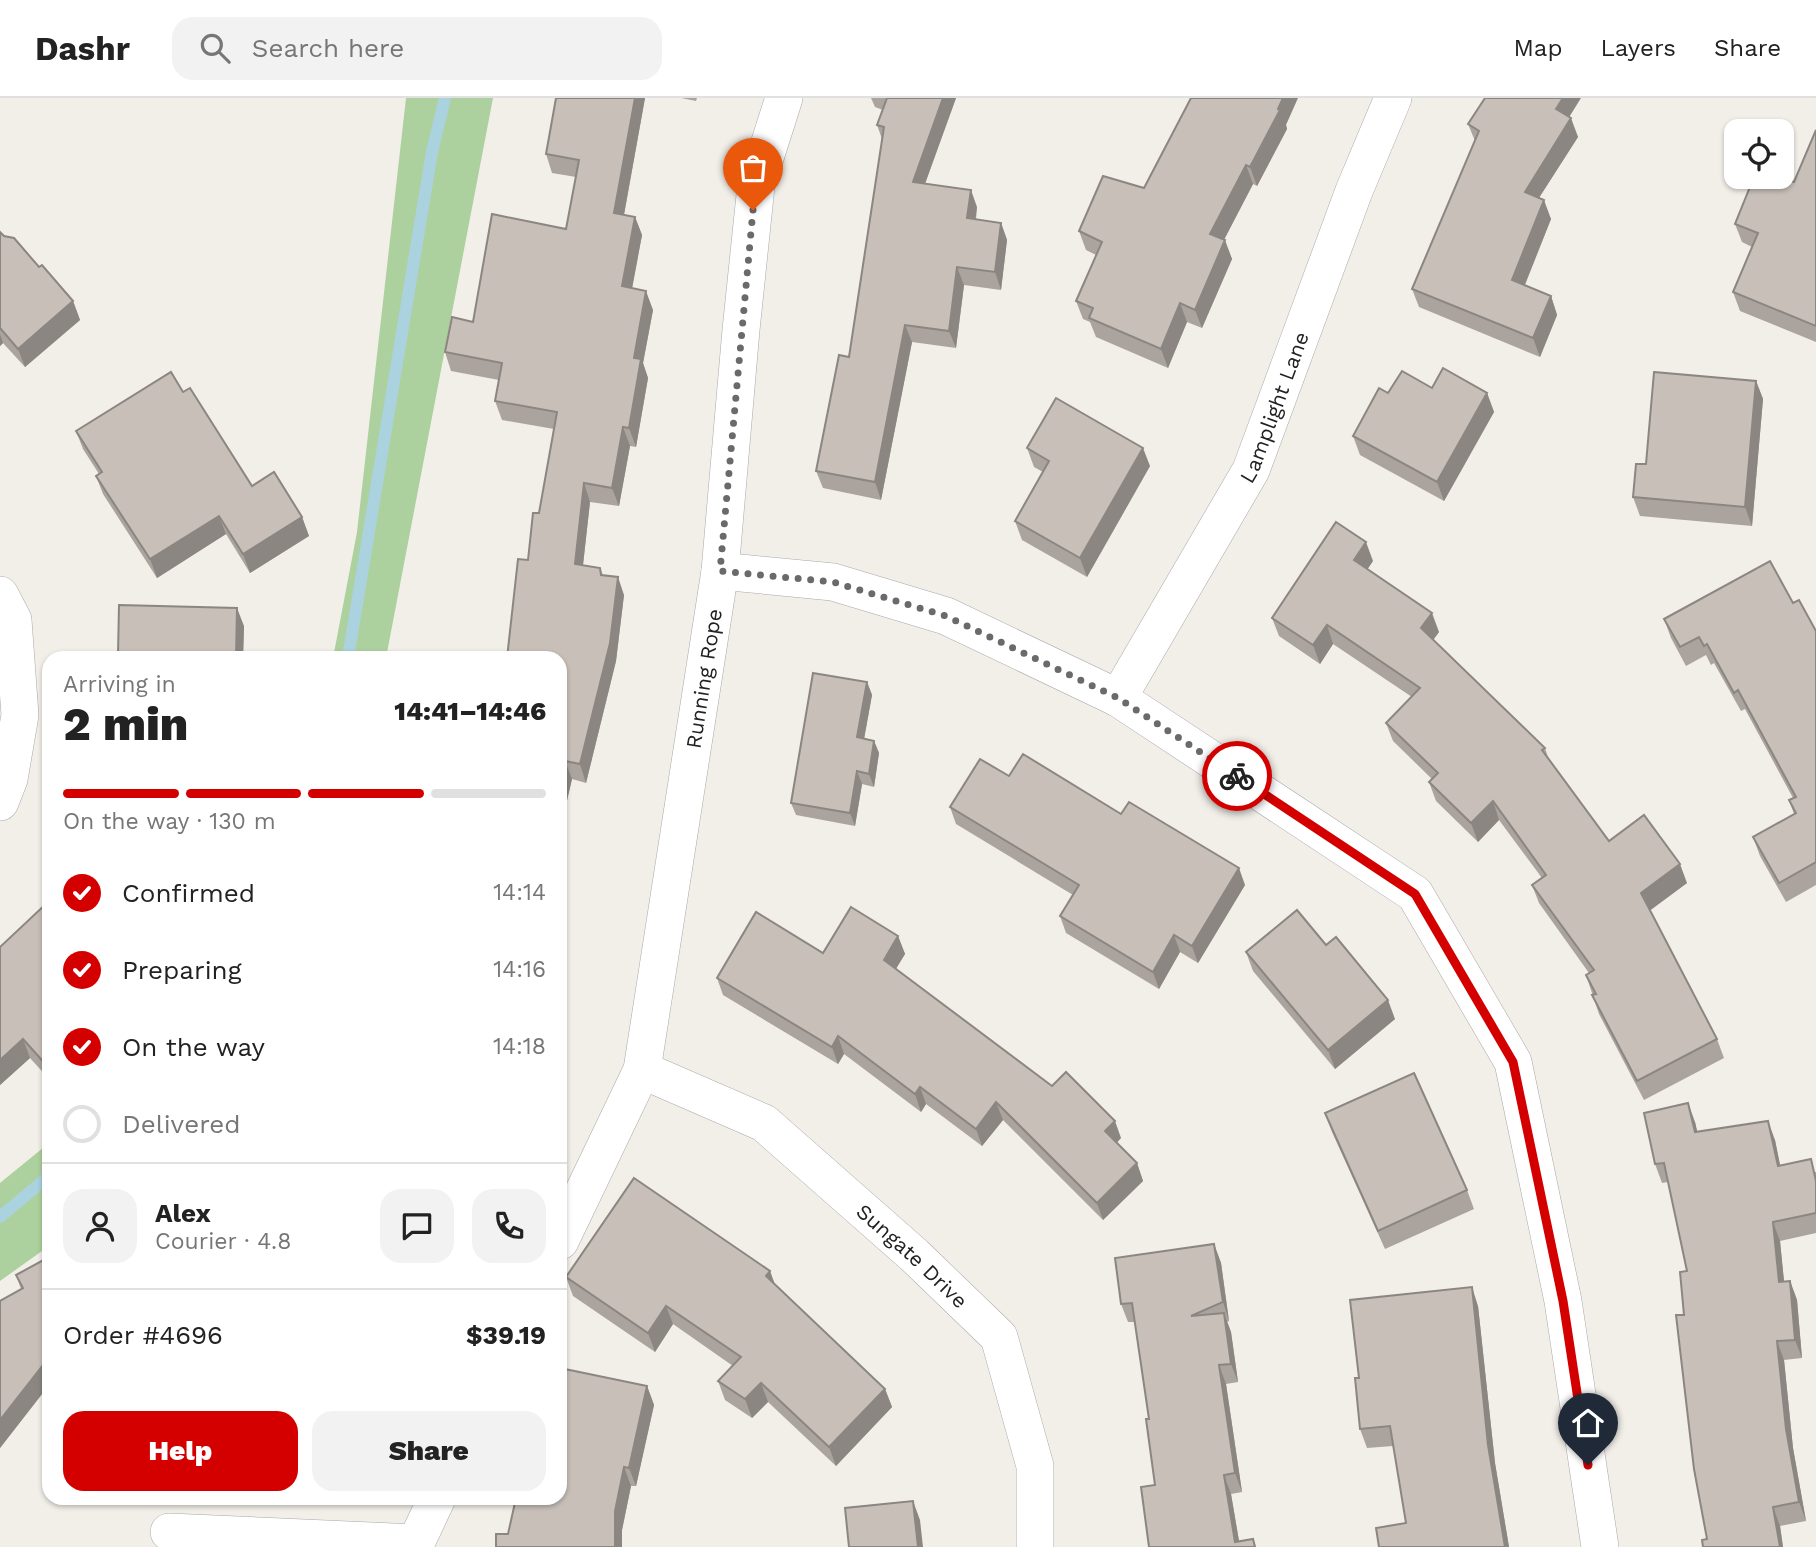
<!DOCTYPE html>
<html lang="en">
<head>
<meta charset="utf-8">
<style>
  body { margin:0; font-family:"Work Sans",sans-serif; background:#f2f2f2; color:#222; height:100vh; display:flex; flex-direction:column; font-size:26px; white-space:nowrap }
  * { box-sizing:border-box; margin:0 }
  p { font-size:23px; color:#767676 }
  .icon { flex:none; width:38px; height:38px; fill:none; stroke:currentColor; stroke-width:2; stroke-linecap:round; stroke-linejoin:round }
  .map { position:relative; flex:1; overflow:hidden }
  .details { position:absolute; left:42px; top:553px; width:525px; height:854px; display:flex; flex-direction:column; background:#fff; border-radius:21px; box-shadow:0 2px 5px #0004 }
  .details>* { flex:none }
  .tools { position:absolute; left:1724px; top:21px; display:grid; gap:14px }
  .tools a { display:grid; place-items:center; width:70px; height:70px; border-radius:14px; background:#fff; box-shadow:0 2px 5px #0004; font-size:35px }
  .pin { position:absolute; display:grid; place-items:center; width:60px; height:60px; color:#fff; margin:-72px -30px; border-radius:50% 50% 50% 0; rotate:-45deg; box-shadow:0 0 7px #0007 }
  .pin .icon { rotate:45deg }
  .courier { position:absolute; display:grid; place-items:center; width:70px; height:70px; margin:-35px; border:5px solid #d40000; border-radius:50%; background:#fff; color:#222; box-shadow:0 2px 9px #0007 }
  .headline em { font-style:normal; font-weight:800 }
  .headline div { display:flex; flex-direction:column-reverse }
  .headline { display:flex; align-items:center; justify-content:space-between; height:119px; padding:0 21px }
  h1 { font-size:46px; font-weight:800; line-height:52px }
  .bar { display:grid; grid-template-columns:repeat(4,1fr); gap:10px 7px; align-content:center; height:84px; padding:0 21px }
  .bar i { height:9px; border-radius:5px; background:#e0e0e0 }
  .bar .on { background:#d40000 }
  .bar p { grid-column:span 4 }
  .line { display:flex; align-items:center; gap:18px; padding:0 21px; border-top:2px solid #e0e0e0 }
  .line div { flex:1 }
  .round { display:grid; place-items:center; flex:none; width:74px; height:74px; border-radius:21px; background:#f2f2f2 }
  ol { padding:0 21px; list-style:none }
  li { display:flex; align-items:center; gap:21px; height:77px }
  li p { margin-inline-start:auto }
  li .icon { padding:7px; border-radius:50%; background:#d40000; color:#fff; stroke-width:4 }
  li:last-child { color:#767676 }
  li i { width:38px; height:38px; border:4px solid #e0e0e0; border-radius:50% }
  .cta { display:flex; gap:14px; margin-top:auto; padding:14px 21px }
  .cta a { flex:1; height:80px; border-radius:21px; background:#d40000; color:#fff; font-size:28px; font-weight:800; line-height:80px; text-align:center }
  .cta a+a { background:#f2f2f2; color:#222 }
  header { display:flex; align-items:center; gap:42px; box-sizing:border-box; height:98px; padding:0 35px; background:#fff; border-bottom:2px solid #e0e0e0 }
  header strong { font-size:33px }
  nav { display:flex; gap:38px; margin-inline-start:auto; font-size:24px }
  .search { width:490px; height:63px; background:#f2f2f2; display:flex; align-items:center; gap:18px; box-sizing:border-box; padding:0 24px; border-radius:21px; color:#767676; font-size:26px }
  .map>svg:first-child { display:block }
  .forest { fill:#add19e }
  .lines { fill:none; stroke-linecap:round; stroke-linejoin:round }
  .stream { stroke:#aad3df; stroke-width:12 }
  .street-casing { stroke:#a9a9a9; stroke-width:38 }
  .street { stroke:#fff; stroke-width:37 }
  .wall { fill:#aba49e }
  .shaded-wall { fill:#8b8681 }
  .building { fill:#c7bfb8; stroke:#8b8681; stroke-width:2 }
  .done { stroke:#6b6a68; stroke-width:7; stroke-dasharray:0 12.6 }
  .route { stroke:#d40000; stroke-width:9 }
  .labels { text-anchor:middle; dominant-baseline:central; stroke-width:5; stroke-linejoin:round; paint-order:stroke }
  .street-label { font-size:21px; fill:#222; stroke:#fff }
</style>
</head>
<body>
<header>
<strong>Dashr</strong>
<div class="search"><svg class="icon" aria-label="search" viewBox="0 0 24 24"><circle cx="10" cy="10" r="6"/><path d="M15 15l6 6"/></svg>Search here</div>
<nav><a>Map</a><a>Layers</a><a>Share</a></nav>
</header>
<div class="map">
<svg width="1816" height="1449" viewBox="0 0 1816 1449">
  <rect width="100%" height="100%" fill="#f2efe9"/>
  <g class="forest">
    <polygon points="406,0 493,0 386,560 333,560 357,434"/>
    <polygon points="49,1045 49,1148 0,1183 0,1085"/>
  </g>
  <g class="lines">
    <g class="stream">
      <polyline points="348,560 432,54 445,0"/>
      <polyline points="0,1119 49,1078"/>
    </g>
    <defs>
      <g id="street">
        <polyline points="720,473 833,484 946,518 1118,600 1415,796 1513,964 1563,1203 1600,1449"/>
        <polyline points="0,497 13,522 20,617 9,681 0,704"/>
        <path id="s1" d="M 1118,600 L 1251,372 L 1354,93 L 1393,0"/>
        <path id="s2" d="M 642,972 L 764,1025 L 914,1157 L 999,1239 L 1035,1368 L 1035,1449"/>
        <path id="s3" d="M 560,1143 L 642,972 L 720,473 L 741,232 L 756,88 L 784,0"/>
        <polyline points="169,1434 416,1445"/>
        <polyline points="416,1449 416,1445 437,1400"/>
      </g>
    </defs>
    <use href="#street" class="street-casing"/>
    <use href="#street" class="street"/>
  </g>
  <g class="wall">
    <polygon points="556,0 645,0 624,117 635,119 642,137 632,190 653,212 643,265 648,280 636,349 630,348 619,408 590,404 583,467 600,470 603,477 624,497 616,563 586,685 572,681 560,732 528,462 539,415 554,331 502,322 495,303 499,282 451,273 445,254 473,224 566,131 576,79 552,75 546,56"/>
    <polygon points="681,0 697,0 696,3"/>
    <polygon points="871,0 956,0 925,86 977,109 976,122 1001,125 1007,142 1001,192 964,187 956,250 912,244 881,402 823,390 816,373 849,259 882,41 877,27 883,12 875,9"/>
    <polygon points="1569,19 1578,39 1539,100 1551,121 1525,187 1551,198 1557,217 1540,259 1419,209 1412,191 1475,43 1468,26"/>
    <polygon points="1286,27 1287,31 1257,88 1253,86 1224,142 1232,161 1202,230 1187,224 1168,270 1096,239 1090,224 1083,221 1076,203 1096,157 1086,152 1079,133 1144,90"/>
    <polygon points="1816,32 1816,244 1740,213 1733,194 1752,149 1742,144 1735,126 1794,84"/>
    <polygon points="0,134 39,169 73,203 80,222 25,269 3,245 0,248"/>
    <polygon points="1756,283 1763,301 1752,428 1640,418 1633,399 1646,366"/>
    <polygon points="1432,290 1487,295 1494,314 1444,403 1360,357 1353,338 1388,295"/>
    <polygon points="183,294 252,388 302,419 309,438 250,475 226,436 157,480 103,396 96,378 99,376 83,351 76,333"/>
    <polygon points="1027,350 1150,368 1087,479 1022,442 1015,423 1043,374 1034,369"/>
    <polygon points="1373,463 1367,471 1439,534 1433,542 1545,650 1549,662 1609,743 1687,785 1650,812 1717,941 1724,960 1644,1002 1599,916 1586,877 1589,875 1539,805 1532,787 1542,780 1499,722 1478,744 1436,703 1429,684 1432,681 1393,643 1386,625 1412,599 1333,546 1320,566 1279,538 1272,520"/>
    <polygon points="1793,505 1816,533 1816,787 1786,804 1760,758 1753,739 1794,716 1789,702 1793,700 1745,611 1741,613 1714,565 1711,567 1706,557 1686,568 1671,540 1664,521"/>
    <polygon points="244,528 243,560 119,560 118,556"/>
    <polygon points="867,584 872,597 864,641 874,643 879,655 874,689 862,686 855,728 796,717 791,705"/>
    <polygon points="1009,678 1121,716 1245,787 1198,865 1180,854 1159,891 1066,835 1060,818 1073,797 956,726 950,709"/>
    <polygon points="49,803 49,981 30,960 0,987"/>
    <polygon points="898,838 905,856 896,871 1121,1040 1116,1045 1137,1065 1143,1083 1103,1122 1003,1022 982,1048 926,1006 921,1014 844,956 838,966 723,897 717,880"/>
    <polygon points="1326,847 1395,921 1335,971 1253,873 1246,854"/>
    <polygon points="1325,1015 1467,1092 1474,1111 1385,1151 1332,1034"/>
    <polygon points="1695,1024 1697,1034 1775,1042 1780,1067 1816,1074 1816,1135 1780,1143 1784,1184 1790,1183 1797,1202 1802,1260 1784,1262 1793,1350 1806,1423 1780,1428 1783,1449 1703,1449 1707,1441 1684,1217 1687,1173 1668,1084 1662,1085 1655,1066"/>
    <polygon points="1214,1146 1221,1165 1229,1223 1227,1224 1231,1234 1238,1284 1226,1286 1242,1394 1231,1396 1239,1443 1253,1441 1256,1449 1149,1449 1155,1387 1149,1321 1135,1224 1128,1224 1121,1206"/>
    <polygon points="49,1159 49,1287 0,1350 0,1203 21,1191 16,1177"/>
    <polygon points="770,1173 774,1185 885,1291 892,1309 836,1368 768,1304 752,1320 725,1302 718,1283 733,1268 673,1226 655,1254 573,1198 566,1179"/>
    <polygon points="1478,1208 1495,1365 1509,1449 1379,1449 1406,1425 1393,1348 1367,1350 1360,1331"/>
    <polygon points="647,1288 654,1307 636,1388 631,1388 622,1432 622,1449 496,1449"/>
  </g>
  <g class="shaded-wall">
    <polygon points="635,0 645,0 621,133 614,115"/>
    <polygon points="943,0 956,0 919,102 913,84"/>
    <polygon points="1283,0 1298,0 1286,27 1287,31 1257,88 1250,69"/>
    <polygon points="1563,0 1581,0 1563,29 1556,11"/>
    <polygon points="1571,20 1578,39 1531,112 1525,94"/>
    <polygon points="1246,67 1253,86 1217,155 1210,136"/>
    <polygon points="971,92 977,109 973,138 967,120"/>
    <polygon points="1544,102 1551,121 1519,201 1512,182"/>
    <polygon points="635,119 642,137 629,207 622,188"/>
    <polygon points="1001,125 1007,142 1001,192 995,174"/>
    <polygon points="1225,142 1232,161 1202,230 1195,212"/>
    <polygon points="957,169 964,187 956,250 949,233"/>
    <polygon points="646,193 653,212 643,265 648,280 636,349 629,330 634,260"/>
    <polygon points="1551,198 1557,217 1540,259 1533,240"/>
    <polygon points="73,203 80,222 25,269 18,251"/>
    <polygon points="1180,205 1187,224 1168,270 1161,251"/>
    <polygon points="905,227 912,244 881,402 875,384"/>
    <polygon points="0,236 3,245 0,248"/>
    <polygon points="1756,283 1763,301 1752,428 1745,409"/>
    <polygon points="1487,295 1494,314 1444,403 1437,384"/>
    <polygon points="623,329 630,348 619,408 612,390"/>
    <polygon points="1143,350 1150,368 1087,479 1080,460"/>
    <polygon points="584,385 590,404 581,485 575,466"/>
    <polygon points="219,418 226,436 157,480 150,461"/>
    <polygon points="302,419 309,438 250,475 243,456"/>
    <polygon points="1366,444 1373,463 1361,481 1354,462"/>
    <polygon points="618,479 624,497 616,563 586,685 580,666"/>
    <polygon points="237,510 244,528 243,560 236,560"/>
    <polygon points="1432,515 1439,534 1428,549 1421,530"/>
    <polygon points="1327,527 1333,546 1320,566 1313,547"/>
    <polygon points="867,584 872,597 862,652 857,639"/>
    <polygon points="874,643 879,655 874,689 869,676"/>
    <polygon points="565,663 572,681 560,732 560,684"/>
    <polygon points="857,673 862,686 855,728 850,715"/>
    <polygon points="1493,703 1499,722 1478,744 1471,725"/>
    <polygon points="1680,766 1687,785 1648,814 1641,795"/>
    <polygon points="1239,770 1245,787 1198,865 1192,848"/>
    <polygon points="1174,837 1180,854 1159,891 1153,874"/>
    <polygon points="898,838 905,856 890,880 884,862"/>
    <polygon points="1388,902 1395,921 1335,971 1328,952"/>
    <polygon points="838,938 844,956 838,966 832,949"/>
    <polygon points="23,941 30,960 0,987 0,962"/>
    <polygon points="920,989 926,1006 921,1014 915,996"/>
    <polygon points="996,1004 1003,1022 982,1048 976,1031"/>
    <polygon points="1688,1005 1695,1024 1702,1053 1695,1034"/>
    <polygon points="1115,1023 1121,1040 1111,1051 1105,1033"/>
    <polygon points="1768,1023 1775,1042 1784,1087 1778,1068"/>
    <polygon points="1137,1065 1143,1083 1103,1122 1097,1105"/>
    <polygon points="1773,1124 1780,1143 1786,1203 1779,1184"/>
    <polygon points="1214,1146 1221,1165 1229,1223 1223,1204"/>
    <polygon points="770,1173 777,1192 766,1178"/>
    <polygon points="1790,1183 1797,1202 1802,1260 1795,1242"/>
    <polygon points="1472,1189 1478,1208 1495,1365 1509,1449 1505,1449 1488,1347"/>
    <polygon points="666,1208 673,1226 655,1254 648,1235"/>
    <polygon points="1224,1215 1231,1234 1238,1284 1231,1266"/>
    <polygon points="1777,1243 1784,1262 1793,1350 1806,1423 1799,1404 1786,1331"/>
    <polygon points="43,1267 49,1282 49,1287 0,1350 0,1322"/>
    <polygon points="1219,1267 1226,1286 1242,1394 1235,1375"/>
    <polygon points="761,1285 768,1304 752,1320 745,1301"/>
    <polygon points="647,1288 654,1307 636,1388 629,1370"/>
    <polygon points="885,1291 892,1309 836,1368 829,1349"/>
    <polygon points="624,1369 631,1388 622,1432 622,1449 615,1449 615,1413"/>
    <polygon points="1224,1377 1231,1396 1240,1449 1235,1444"/>
    <polygon points="913,1403 920,1422 923,1449 918,1449"/>
    <polygon points="1773,1409 1780,1428 1783,1449 1780,1449"/>
  </g>
  <g class="building">
    <polygon points="556,0 635,0 614,115 635,119 622,188 646,193 634,260 641,261 629,330 623,329 612,390 584,385 575,466 600,470 601,477 618,479 610,545 580,666 565,663 560,684 560,560 507,560 518,461 528,462 533,415 539,415 557,314 495,303 502,265 445,254 452,219 473,224 492,116 566,131 579,62 546,56"/>
    <polygon points="887,0 943,0 913,84 971,92 967,120 1001,125 995,174 957,169 949,233 905,227 875,384 816,373 839,257 849,259 884,29 877,27"/>
    <polygon points="1191,0 1283,0 1278,11 1280,12 1250,69 1246,67 1210,136 1225,142 1195,212 1180,205 1161,251 1089,220 1093,210 1076,203 1102,144 1079,133 1103,78 1144,90"/>
    <polygon points="1485,0 1563,0 1556,11 1571,20 1525,94 1544,102 1512,182 1551,198 1533,240 1412,191 1479,33 1468,26"/>
    <polygon points="1816,32 1816,228 1733,194 1758,135 1735,126 1754,79 1781,79 1794,84"/>
    <polygon points="0,134 4,138 14,140 39,169 42,167 73,203 18,251 0,230"/>
    <polygon points="1443,270 1487,295 1437,384 1353,338 1379,290 1388,295 1402,273 1432,290"/>
    <polygon points="171,274 183,294 190,290 252,388 274,374 302,419 243,456 219,418 150,461 96,378 102,374 76,333"/>
    <polygon points="1654,274 1756,283 1745,409 1633,399 1636,366 1646,366"/>
    <polygon points="1056,300 1143,350 1080,460 1015,423 1049,363 1027,350"/>
    <polygon points="1336,424 1366,444 1354,462 1432,515 1421,530 1545,650 1542,652 1609,743 1644,717 1680,766 1641,795 1717,941 1637,983 1592,897 1596,896 1586,877 1594,872 1532,787 1546,777 1493,703 1471,725 1429,684 1438,675 1386,625 1420,590 1327,527 1313,547 1272,520"/>
    <polygon points="1770,463 1793,505 1799,502 1816,533 1816,764 1779,785 1753,739 1796,715 1789,702 1796,699 1738,592 1734,595 1707,546 1704,548 1699,539 1680,549 1664,521"/>
    <polygon points="119,507 237,510 236,560 124,560 125,556 118,556"/>
    <polygon points="813,575 867,584 857,639 874,643 869,676 857,673 850,715 791,705"/>
    <polygon points="1023,656 1121,716 1129,704 1239,770 1192,848 1174,837 1153,874 1060,818 1079,787 950,709 980,661 1009,678"/>
    <polygon points="49,803 49,969 48,969 23,941 0,962 0,849"/>
    <polygon points="851,809 898,838 884,862 1052,988 1066,974 1115,1023 1105,1033 1137,1065 1097,1105 996,1004 976,1031 920,989 915,996 838,938 832,949 717,880 756,814 823,855"/>
    <polygon points="1297,812 1326,847 1336,839 1388,902 1328,952 1246,854"/>
    <polygon points="1414,975 1467,1092 1378,1133 1325,1015"/>
    <polygon points="1688,1005 1695,1034 1768,1023 1778,1068 1811,1061 1816,1083 1816,1115 1773,1124 1779,1184 1790,1183 1795,1242 1777,1243 1786,1331 1799,1404 1773,1409 1780,1449 1703,1449 1702,1442 1707,1441 1694,1371 1676,1217 1684,1217 1680,1174 1687,1173 1664,1065 1655,1066 1644,1015"/>
    <polygon points="634,1080 770,1173 766,1178 885,1291 829,1349 761,1285 745,1301 718,1283 741,1259 666,1208 648,1235 566,1179"/>
    <polygon points="1214,1146 1223,1204 1191,1218 1224,1215 1231,1266 1219,1267 1235,1375 1224,1377 1235,1444 1253,1441 1255,1449 1149,1449 1141,1389 1155,1387 1146,1321 1149,1321 1132,1205 1121,1206 1115,1160"/>
    <polygon points="49,1159 49,1277 43,1267 0,1322 0,1203 23,1190 16,1177"/>
    <polygon points="1472,1189 1488,1347 1505,1449 1379,1449 1376,1430 1406,1425 1390,1328 1360,1331 1355,1280 1359,1280 1350,1202"/>
    <polygon points="560,1270 647,1288 629,1370 624,1369 615,1413 615,1449 496,1449 496,1436 508,1436 516,1400 560,1400"/>
    <polygon points="913,1403 918,1449 849,1449 845,1410"/>
  </g>
  <g class="lines">
    <polyline class="done" points="753,112 720,473 833,484 946,518 1118,600 1237,678"/>
    <polyline class="route" points="1237,678 1415,796 1513,964 1563,1203 1588,1367"/>
  </g>
  <g class="labels">
    <g class="street-label">
      <text stroke="none"><textPath href="#s1" startOffset="331">Lamplight Lane</textPath></text>
      <text stroke="none"><textPath href="#s3" startOffset="586">Running Rope</textPath></text>
      <text stroke="none"><textPath href="#s2" startOffset="332">Sungate Drive</textPath></text>
    </g>
  </g>
</svg>
<div class="tools">
<a><svg class="icon" aria-label="locate" viewBox="0 0 24 24"><circle cx="12" cy="12" r="6"/><path d="M12 2v4M12 18v4M2 12h4M18 12h4"/></svg></a>
</div>
<div class="pin" style="left:753px;top:112px;background:#ea580c"><svg class="icon" aria-label="bag" viewBox="0 0 24 24"><path d="M5 8h14l-1 12H6zM9 8a3 3 0 0 1 6 0"/></svg></div>
<div class="pin" style="left:1588px;top:1367px;background:#1f2937"><svg class="icon" aria-label="home" viewBox="0 0 24 24"><path d="M3 11l9-7 9 7M6 9v11h12V9"/></svg></div>
<div class="courier" style="left:1237px;top:678px"><svg class="icon" aria-label="bike" viewBox="0 0 24 24"><circle cx="6" cy="16" r="4"/><circle cx="18" cy="16" r="4"/><path d="M6 16l4-8h5l3 8M10 8l3 8H6M13 5h3"/></svg></div>
<section class="details">
<div class="headline"><div><h1>2 min</h1><p>Arriving in</p></div><em>14:41–14:46</em></div>
<div class="bar"><i class="on"></i><i class="on"></i><i class="on"></i><i></i><p>On the way · 130 m</p></div>
<ol>
<li><svg class="icon" aria-label="check" viewBox="0 0 24 24"><path d="M5 12l5 5 9-10"/></svg>Confirmed<p>14:14</p></li>
<li><svg class="icon" aria-label="check" viewBox="0 0 24 24"><path d="M5 12l5 5 9-10"/></svg>Preparing<p>14:16</p></li>
<li><svg class="icon" aria-label="check" viewBox="0 0 24 24"><path d="M5 12l5 5 9-10"/></svg>On the way<p>14:18</p></li>
<li><i></i>Delivered</li>
</ol>
<div class="line" style="height:126px"><a class="round"><svg class="icon" aria-label="person" viewBox="0 0 24 24"><circle cx="12" cy="8" r="4"/><path d="M4 21q1-7 8-7t8 7"/></svg></a><div><b>Alex</b><p>Courier · 4.8</p></div><a class="round"><svg class="icon" aria-label="chat" viewBox="0 0 24 24"><path d="M4 5h16v11H9l-5 4z"/></svg></a><a class="round"><svg class="icon" aria-label="phone" viewBox="0 0 24 24"><path d="M5 4h4l2 5-3 2q2 4 5 5l2-3 5 2v4C11 20 4 13 5 4z"/></svg></a></div>
<div class="line" style="height:91px"><div>Order #4696</div><b>$39.19</b></div>
<div class="cta"><a>Help</a><a>Share</a></div>
</section>
</div>
</body>
</html>
